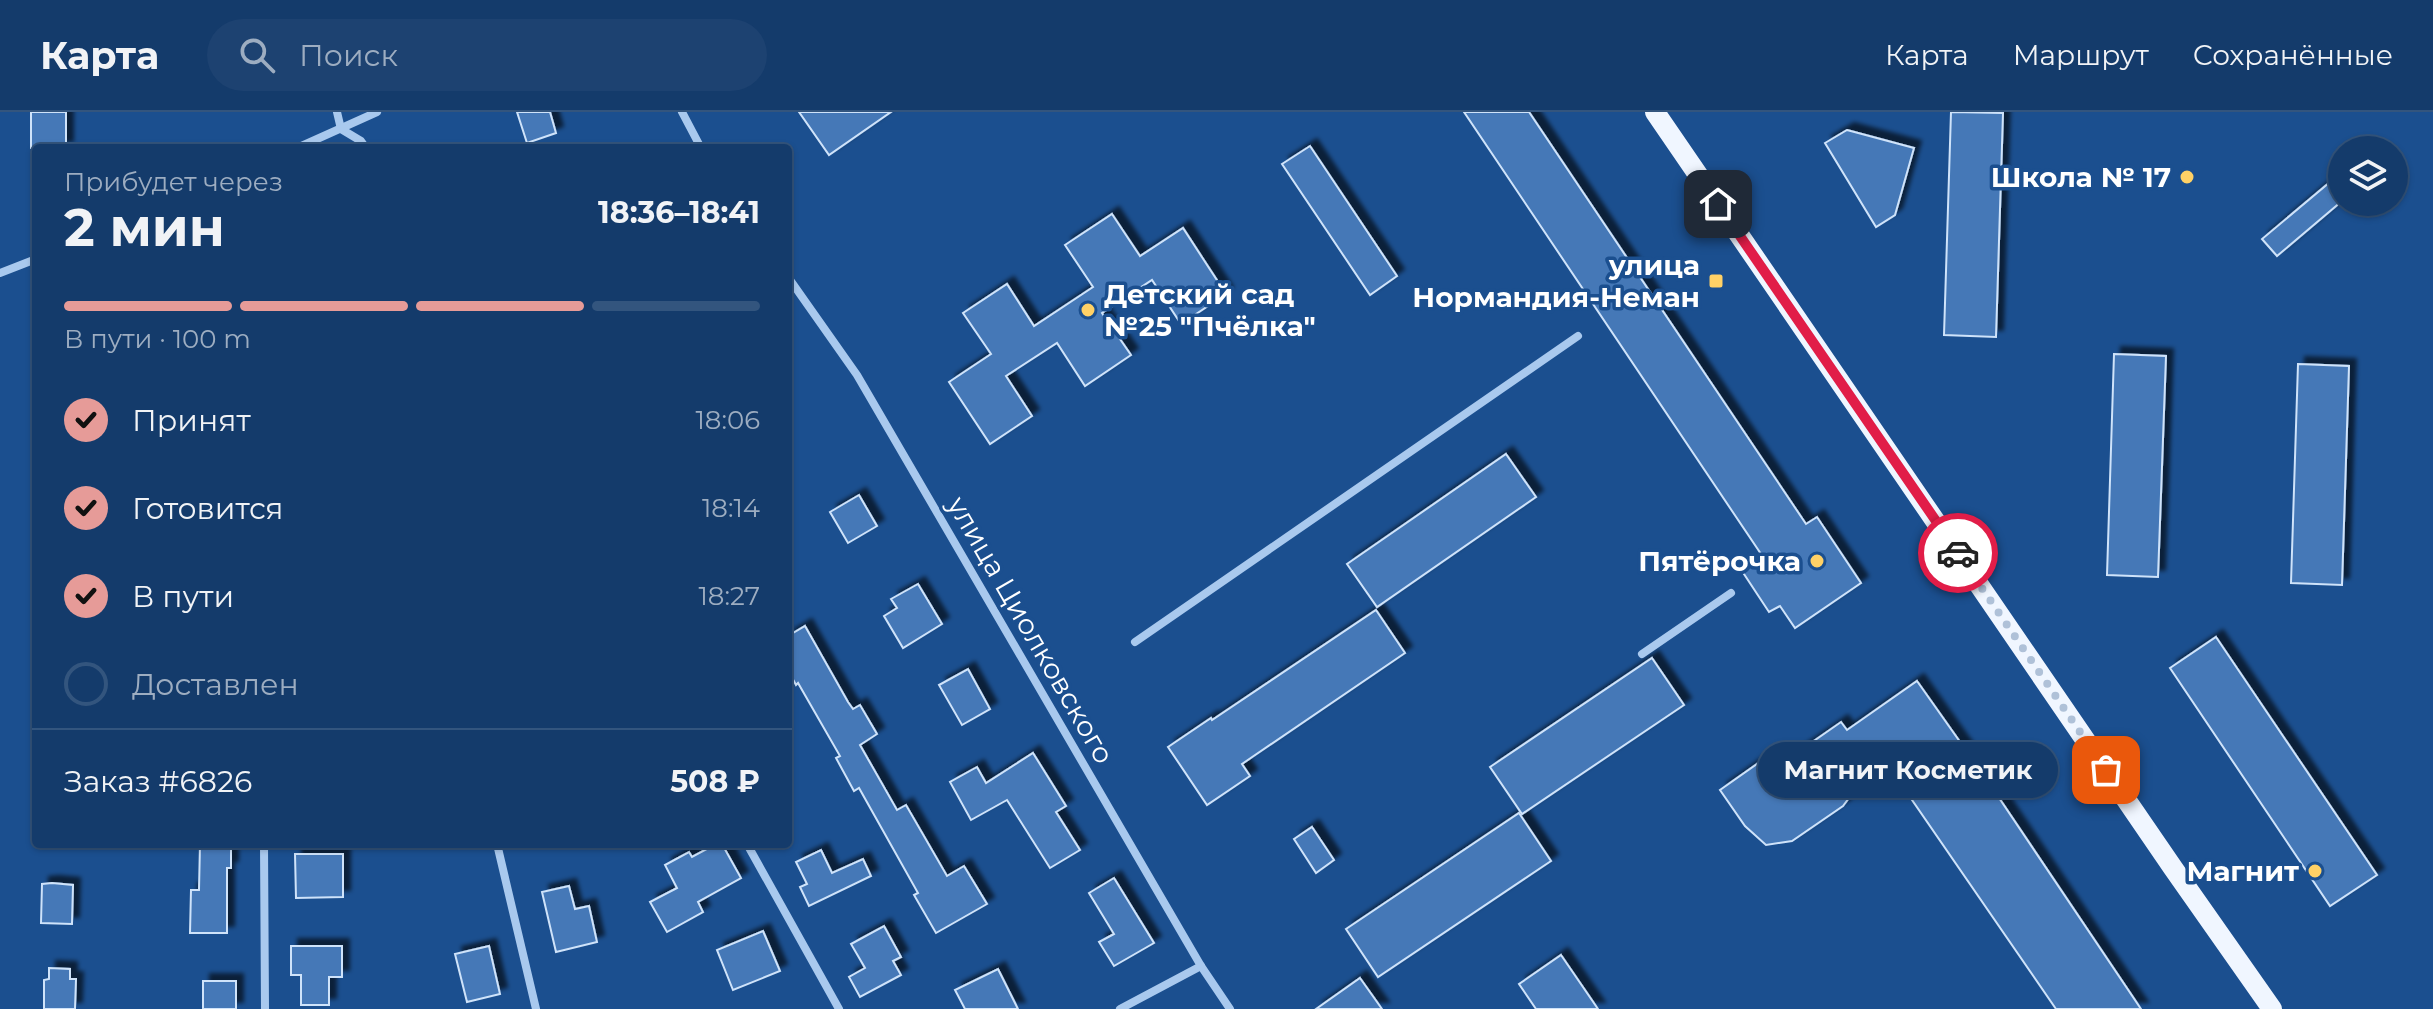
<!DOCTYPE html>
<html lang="ru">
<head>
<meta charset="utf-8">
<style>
  body { margin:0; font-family:Montserrat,sans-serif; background:#1d4271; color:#f1f3f6; height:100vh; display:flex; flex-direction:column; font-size:30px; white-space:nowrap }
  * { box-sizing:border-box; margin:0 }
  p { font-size:26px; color:#9dadc1 }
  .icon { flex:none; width:44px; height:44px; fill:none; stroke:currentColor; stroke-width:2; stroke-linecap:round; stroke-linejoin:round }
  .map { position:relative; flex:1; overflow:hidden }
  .panel { position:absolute; left:32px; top:32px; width:760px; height:704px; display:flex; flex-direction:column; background:#143b6b; border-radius:8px; box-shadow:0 2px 6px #0004,0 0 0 2px #33557e }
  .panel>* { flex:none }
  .controls { position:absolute; left:2328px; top:24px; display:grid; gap:16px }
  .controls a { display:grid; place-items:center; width:80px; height:80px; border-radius:50%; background:#143b6b; box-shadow:0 2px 6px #0004,0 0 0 2px #33557e; font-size:40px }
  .pin { position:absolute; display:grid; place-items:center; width:68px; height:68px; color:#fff; margin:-34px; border-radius:16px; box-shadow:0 4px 12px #0006 }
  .courier { position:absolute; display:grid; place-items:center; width:80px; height:80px; margin:-40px; border:6px solid #e11d48; border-radius:50%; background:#fff; color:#222; box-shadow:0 2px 10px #0007 }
  .bubble { position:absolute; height:56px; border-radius:28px; background:#143b6b; box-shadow:0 2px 6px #0004,0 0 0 2px #33557e; font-size:26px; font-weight:700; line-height:56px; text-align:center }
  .overview em { font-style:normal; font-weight:700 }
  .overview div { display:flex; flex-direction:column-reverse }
  .overview { display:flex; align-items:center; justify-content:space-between; height:136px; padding:0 32px }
  h1 { font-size:52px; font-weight:700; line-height:60px }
  .bar { display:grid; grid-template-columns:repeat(4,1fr); gap:12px 8px; align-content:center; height:96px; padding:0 32px }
  .bar i { height:10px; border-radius:6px; background:#33557e }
  .bar .selected { background:#e69b98 }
  .bar p { grid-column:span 4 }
  .line { display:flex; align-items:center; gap:20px; padding:0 32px; border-top:2px solid #33557e }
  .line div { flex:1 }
  ol { padding:0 32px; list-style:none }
  li { display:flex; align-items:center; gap:24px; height:88px }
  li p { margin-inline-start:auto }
  li .icon { padding:8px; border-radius:50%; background:#e69b98; color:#111; stroke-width:4 }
  li:last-child { color:#9dadc1 }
  li i { width:44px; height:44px; border:4px solid #33557e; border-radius:50% }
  header { display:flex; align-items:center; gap:48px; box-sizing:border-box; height:112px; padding:0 40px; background:#143b6b; border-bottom:2px solid #33557e }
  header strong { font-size:38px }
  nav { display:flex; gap:44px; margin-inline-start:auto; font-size:28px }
  .search { width:560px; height:72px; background:#1d4271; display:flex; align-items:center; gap:20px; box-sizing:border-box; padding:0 28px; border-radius:44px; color:#9dadc1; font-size:30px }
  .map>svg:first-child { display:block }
  .building { fill:#4478b7; stroke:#cfe3fa; stroke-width:2; filter:url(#shadow) }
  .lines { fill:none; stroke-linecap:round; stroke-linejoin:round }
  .minor { stroke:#a9c9ee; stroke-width:8 }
  .primary { stroke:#f0f6ff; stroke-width:20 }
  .done { stroke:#afc1d8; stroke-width:8; stroke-dasharray:0 14.4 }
  .route { stroke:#e11d48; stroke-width:10 }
  .poi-dot { fill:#ffd166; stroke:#1b4f8f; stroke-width:3 }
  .labels { text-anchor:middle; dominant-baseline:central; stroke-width:7; stroke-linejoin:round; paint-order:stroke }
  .poi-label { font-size:28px; font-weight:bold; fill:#fff; stroke:#1b4f8f; text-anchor:end }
  .street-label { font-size:28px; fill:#fff; stroke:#1b4f8f }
</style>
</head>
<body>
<header>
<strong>Карта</strong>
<div class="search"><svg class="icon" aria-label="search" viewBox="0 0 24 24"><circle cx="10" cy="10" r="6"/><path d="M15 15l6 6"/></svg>Поиск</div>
<nav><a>Карта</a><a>Маршрут</a><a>Сохранённые</a></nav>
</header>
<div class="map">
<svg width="2433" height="897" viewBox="0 0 2433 897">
  <defs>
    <filter id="shadow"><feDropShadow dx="7" dy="-7" stdDeviation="2" flood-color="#0009"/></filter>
  </defs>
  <rect width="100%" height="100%" fill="#1b4f8f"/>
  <g class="building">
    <rect x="31" y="0" width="35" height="36"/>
    <polygon points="517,0 550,0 556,21 527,31"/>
    <polygon points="799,0 891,0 829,43"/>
    <polygon points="1464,0 1529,0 1806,412 1817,405 1861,471 1795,516 1780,494 1769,500 1742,459 1763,445"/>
    <polygon points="1951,0 2003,1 1996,225 1944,223"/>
    <polygon points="1847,18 1914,36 1895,103 1876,115 1825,31"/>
    <polygon points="1310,34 1397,164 1370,183 1282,52"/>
    <polygon points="2342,60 2342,89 2277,144 2262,127"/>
    <polygon points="1112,102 1140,144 1183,116 1226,182 1181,212 1152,168 1102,201 1131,243 1085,274 1057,231 1006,264 1032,304 990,332 949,270 991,242 963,201 1007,172 1034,214 1093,175 1065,133"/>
    <polygon points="2114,242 2166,244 2158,465 2107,463"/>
    <polygon points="2298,252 2349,254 2342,473 2291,471"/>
    <polygon points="1506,342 1536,385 1377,495 1347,452"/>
    <polygon points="859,383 877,414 848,431 830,400"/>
    <polygon points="918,472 942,512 903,536 884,504 897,496 891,487"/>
    <polygon points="1376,498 1405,541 1242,652 1250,664 1207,693 1168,635 1211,606 1212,608"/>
    <polygon points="805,514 848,590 853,597 860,593 877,622 860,633 897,698 906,693 947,764 964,754 987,792 936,821 914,783 918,781 859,676 854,679 836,646 840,644 798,571 796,573 788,558 788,524"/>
    <polygon points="2216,525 2377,763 2330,794 2170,556"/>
    <polygon points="1652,546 1684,593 1522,702 1490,655"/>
    <polygon points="968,557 990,597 962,613 939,573"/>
    <polygon points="1917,569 1987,668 2141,897 2056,897 1881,643 1843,694 1792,729 1766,733 1745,714 1720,678 1764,647 1772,658 1841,610 1847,618"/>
    <polygon points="1033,641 1066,694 1056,700 1080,738 1050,756 1007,688 971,708 950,670 977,655 986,671"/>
    <polygon points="1519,701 1551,749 1378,865 1346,817"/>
    <polygon points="1312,715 1334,748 1316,761 1294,727"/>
    <polygon points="200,732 231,732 231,756 227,756 227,821 190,821 191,778 199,778"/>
    <polygon points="716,732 722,732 741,766 698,790 703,800 667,820 650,790 677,776 665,753 689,740 692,745"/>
    <polygon points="821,738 832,761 863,747 871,764 809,794 800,775 807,772 796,750"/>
    <polygon points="295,742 343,742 343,785 296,786"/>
    <polygon points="1114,766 1154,831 1114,854 1099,830 1114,822 1089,781"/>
    <polygon points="52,771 73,773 72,812 41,811 42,772"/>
    <polygon points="569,774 575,797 589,794 597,830 556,840 542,780"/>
    <polygon points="884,814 901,845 893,849 901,863 860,885 849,865 865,856 851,832"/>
    <polygon points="763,819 780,859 733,878 717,838"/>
    <polygon points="291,834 342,834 342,865 329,865 329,893 301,893 301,863 291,863"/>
    <polygon points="489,834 500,882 467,890 455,842"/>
    <polygon points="1561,843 1598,897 1536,897 1519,872"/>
    <polygon points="49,856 70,857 70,867 76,867 75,897 44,897 44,868 49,867"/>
    <polygon points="998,857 1018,897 965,897 955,878"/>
    <polygon points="1360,866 1382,897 1316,897"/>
    <rect x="203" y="869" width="33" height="28"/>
  </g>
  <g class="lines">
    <g class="minor">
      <polyline points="337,0 341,17 361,29 366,36"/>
      <polyline points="682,0 701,36"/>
      <polyline points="297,36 377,0"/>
      <polyline points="0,161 36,147"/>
      <polyline points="788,165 857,263 1201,854 1230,897"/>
      <polyline points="1135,530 1578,224"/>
      <polyline points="1642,542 1731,481"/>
      <polyline points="264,732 265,897"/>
      <polyline points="497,732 536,897"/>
      <polyline points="747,732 839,897"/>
      <polyline points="1120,897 1201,854"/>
    </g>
    <polyline class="primary" points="1655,0 2173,756 2272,897"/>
  </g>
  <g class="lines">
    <polyline class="done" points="1958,441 2106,658"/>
    <polyline class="route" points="1718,92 1958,441"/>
  </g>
  <g class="poi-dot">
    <circle cx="2187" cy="65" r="8"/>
    <rect x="1708" y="161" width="16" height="16" rx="4"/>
    <circle cx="1088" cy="198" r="8"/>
    <circle cx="1817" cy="449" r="8"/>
    <circle cx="2315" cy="759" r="8"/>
  </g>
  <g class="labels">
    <g class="poi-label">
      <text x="2171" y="65">Школа № 17</text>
      <text x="1700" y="153">улица<tspan x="1700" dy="32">Нормандия-Неман</tspan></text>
      <text x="1104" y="182" text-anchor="start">Детский сад<tspan x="1104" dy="32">№25 "Пчёлка"</tspan></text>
      <text x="1801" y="449">Пятёрочка</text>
      <text x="2299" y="759">Магнит</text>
    </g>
    <g class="street-label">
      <text transform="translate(1031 518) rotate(60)">улица Циолковского</text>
    </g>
  </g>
</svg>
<div class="controls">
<a><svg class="icon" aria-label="layers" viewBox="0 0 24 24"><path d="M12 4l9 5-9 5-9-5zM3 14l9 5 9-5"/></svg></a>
</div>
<div class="pin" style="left:2106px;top:658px;background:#ea580c"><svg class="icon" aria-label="bag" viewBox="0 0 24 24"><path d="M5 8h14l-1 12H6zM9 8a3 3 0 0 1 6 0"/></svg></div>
<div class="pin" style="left:1718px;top:92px;background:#1f2937"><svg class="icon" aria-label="home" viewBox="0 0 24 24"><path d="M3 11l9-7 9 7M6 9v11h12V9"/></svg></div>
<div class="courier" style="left:1958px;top:441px"><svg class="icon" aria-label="car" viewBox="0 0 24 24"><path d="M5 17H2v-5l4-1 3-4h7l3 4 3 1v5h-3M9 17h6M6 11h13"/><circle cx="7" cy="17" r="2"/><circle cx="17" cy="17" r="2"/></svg></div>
<div class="bubble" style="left:1758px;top:630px;width:300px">Магнит Косметик</div>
<section class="panel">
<div class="overview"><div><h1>2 мин</h1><p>Прибудет через</p></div><em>18:36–18:41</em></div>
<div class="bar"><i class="selected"></i><i class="selected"></i><i class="selected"></i><i></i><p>В пути · 100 m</p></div>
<ol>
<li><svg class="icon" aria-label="check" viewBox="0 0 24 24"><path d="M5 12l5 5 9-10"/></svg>Принят<p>18:06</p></li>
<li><svg class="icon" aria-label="check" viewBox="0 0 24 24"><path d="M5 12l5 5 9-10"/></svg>Готовится<p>18:14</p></li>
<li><svg class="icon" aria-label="check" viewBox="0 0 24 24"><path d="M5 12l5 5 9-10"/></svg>В пути<p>18:27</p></li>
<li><i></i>Доставлен</li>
</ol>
<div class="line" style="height:104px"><div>Заказ #6826</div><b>508 ₽</b></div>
</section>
</div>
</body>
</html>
